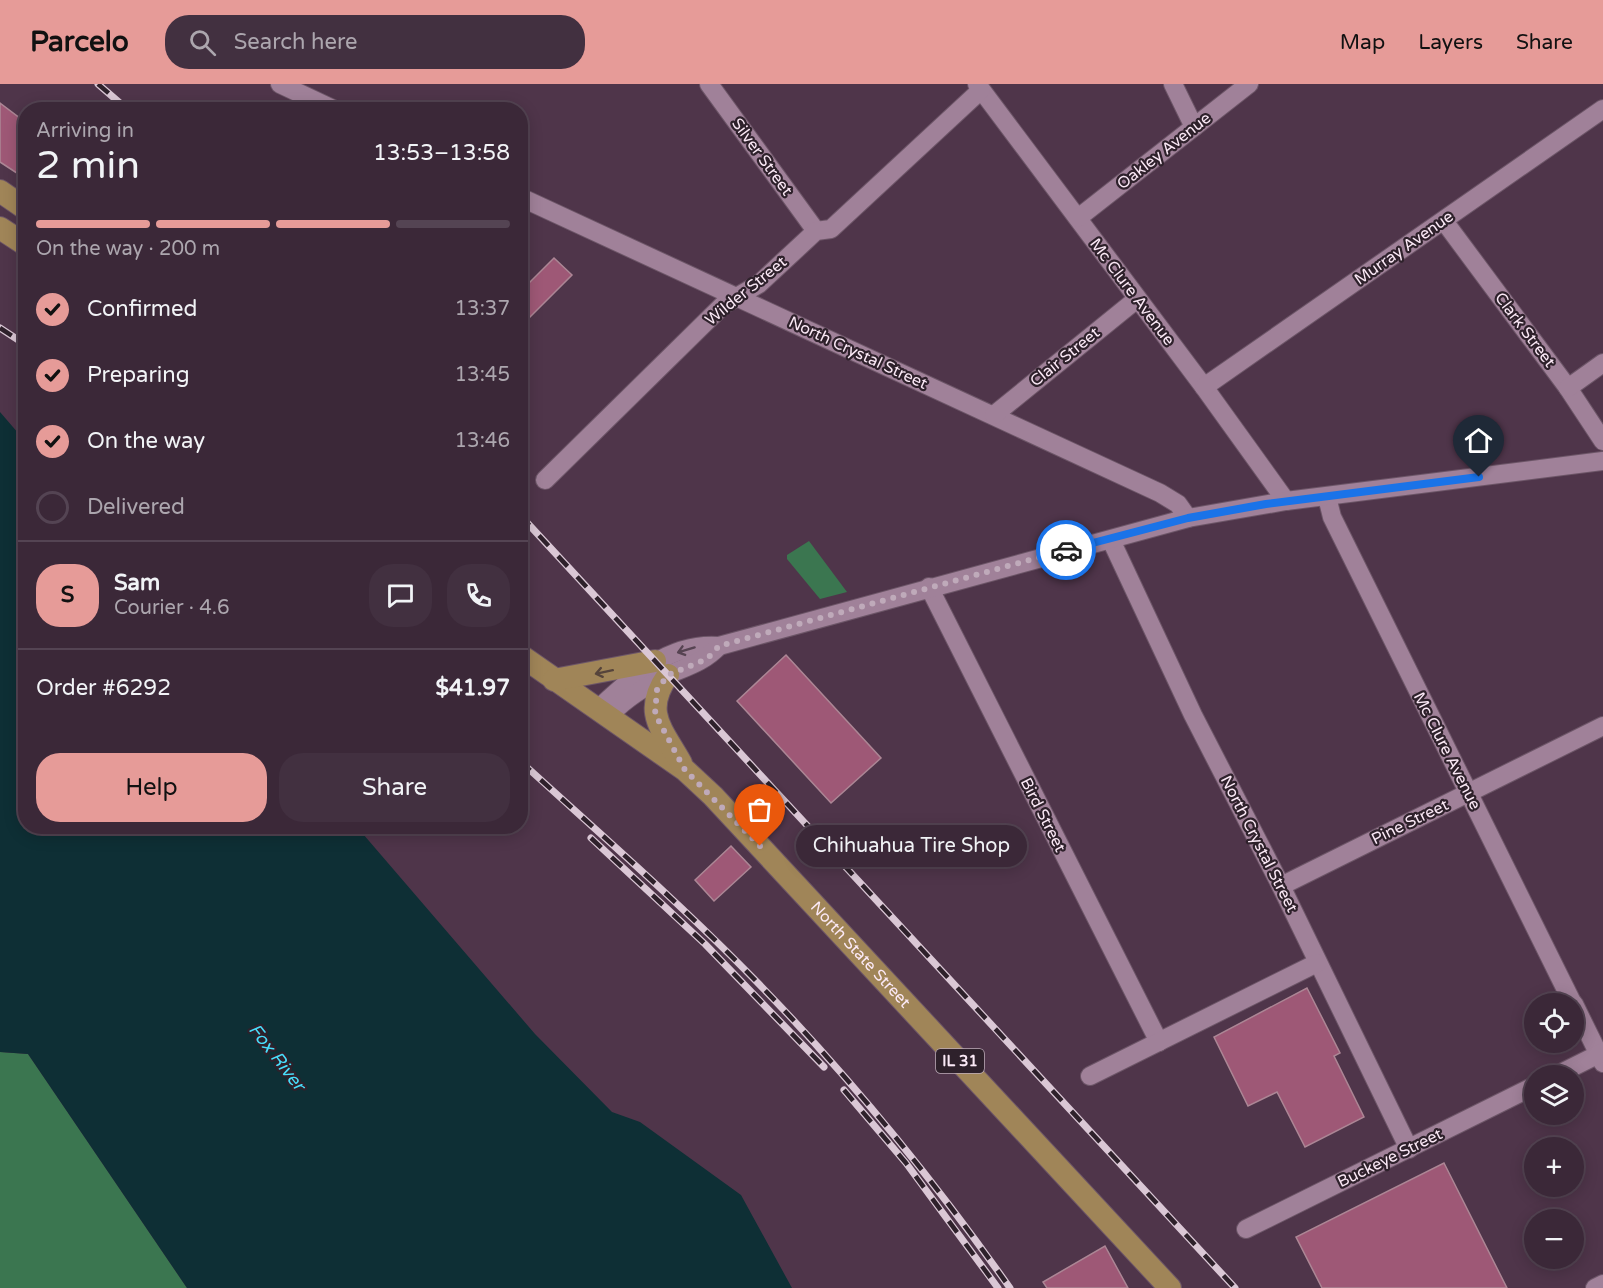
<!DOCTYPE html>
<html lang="en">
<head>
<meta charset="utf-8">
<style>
  body { margin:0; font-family:"Varela Round",sans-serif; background:#423040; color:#f1f3f6; height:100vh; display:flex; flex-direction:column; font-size:22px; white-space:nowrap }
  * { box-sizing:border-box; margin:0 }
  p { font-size:20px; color:#aca6ae }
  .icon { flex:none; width:33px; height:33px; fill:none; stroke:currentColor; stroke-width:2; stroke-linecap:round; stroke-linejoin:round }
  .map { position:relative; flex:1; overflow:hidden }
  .sheet { position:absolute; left:18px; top:18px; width:510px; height:732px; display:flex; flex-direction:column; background:#3b2838; border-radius:24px; box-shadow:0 3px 15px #0003,0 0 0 2px #544453 }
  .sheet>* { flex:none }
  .controls { position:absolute; left:1524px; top:909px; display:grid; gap:12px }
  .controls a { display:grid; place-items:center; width:60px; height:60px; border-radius:50%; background:#3b2838; box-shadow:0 3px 15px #0003,0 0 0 2px #544453; font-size:30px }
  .pin { position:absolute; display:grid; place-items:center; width:51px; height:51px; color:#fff; margin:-62px -26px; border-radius:50% 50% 50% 0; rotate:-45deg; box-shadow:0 0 6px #0007 }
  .pin .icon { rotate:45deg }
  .courier { position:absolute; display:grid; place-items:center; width:60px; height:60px; margin:-30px; border:4px solid #1a73e8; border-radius:50%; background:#fff; color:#222; box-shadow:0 2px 8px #0007 }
  .bubble { position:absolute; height:42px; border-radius:21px; background:#3b2838; box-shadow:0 3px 15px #0003,0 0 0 2px #544453; font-size:20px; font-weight:600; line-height:42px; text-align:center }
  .head em { font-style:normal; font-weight:600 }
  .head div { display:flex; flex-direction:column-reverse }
  .head { display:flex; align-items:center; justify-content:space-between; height:102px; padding:0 18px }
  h1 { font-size:39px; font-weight:600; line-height:45px }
  .bar { display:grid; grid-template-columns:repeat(4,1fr); gap:9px 6px; align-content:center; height:72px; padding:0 18px }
  .bar i { height:8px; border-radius:4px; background:#544453 }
  .bar .active { background:#e69b98 }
  .bar p { grid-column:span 4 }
  .line { display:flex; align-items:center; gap:15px; padding:0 18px; border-top:2px solid #544453 }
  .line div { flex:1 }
  .round { display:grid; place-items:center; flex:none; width:63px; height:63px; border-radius:24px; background:#423040 }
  ol { padding:0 18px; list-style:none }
  li { display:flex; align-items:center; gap:18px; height:66px }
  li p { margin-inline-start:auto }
  li .icon { padding:6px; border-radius:50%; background:#e69b98; color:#111; stroke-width:4 }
  li:last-child { color:#aca6ae }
  li i { width:33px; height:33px; border:3px solid #544453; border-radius:50% }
  .primary-button { display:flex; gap:12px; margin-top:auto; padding:12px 18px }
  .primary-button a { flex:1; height:69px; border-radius:24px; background:#e69b98; color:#111; font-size:24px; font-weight:600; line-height:69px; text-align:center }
  .primary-button a+a { background:#423040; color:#f1f3f6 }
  header { display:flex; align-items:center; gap:36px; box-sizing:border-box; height:84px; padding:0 30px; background:#e69b98; color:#111 }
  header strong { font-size:28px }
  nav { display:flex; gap:33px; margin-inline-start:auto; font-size:21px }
  .search { width:420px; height:54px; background:#423040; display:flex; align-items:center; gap:15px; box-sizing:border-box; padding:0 21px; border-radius:24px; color:#aca6ae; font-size:22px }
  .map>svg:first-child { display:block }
  .green { fill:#3b7650 }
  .water { fill:#0e2f35 }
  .building { fill:#9e5876; stroke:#ac8695; stroke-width:1.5 }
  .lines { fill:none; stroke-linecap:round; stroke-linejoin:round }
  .minor-casing { stroke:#6c5567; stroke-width:20 }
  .major-casing { stroke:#6c5567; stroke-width:24 }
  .minor { stroke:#a08199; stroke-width:18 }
  .major { stroke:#a08558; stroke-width:22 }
  .rail-casing { stroke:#dac7d5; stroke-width:7 }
  .rail { stroke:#2e212b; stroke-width:4.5; stroke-dasharray:14; stroke-linecap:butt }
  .oneway { stroke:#564352 }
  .oneway2 { stroke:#56443b }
  .done { stroke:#bfaaba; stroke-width:6; stroke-dasharray:0 10.8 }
  .route { stroke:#1a73e8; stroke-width:8 }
  .labels { text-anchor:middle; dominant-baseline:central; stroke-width:4.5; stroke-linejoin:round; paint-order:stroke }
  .shield { fill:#2e212b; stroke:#beadb9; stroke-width:1.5 }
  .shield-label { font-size:15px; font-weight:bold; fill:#fbe9f6 }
  .street-label { font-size:16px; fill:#fbe9f6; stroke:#2e212b }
  .water-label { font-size:18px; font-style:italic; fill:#48defb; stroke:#2e212b }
</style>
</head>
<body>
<header>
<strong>Parcelo</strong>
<div class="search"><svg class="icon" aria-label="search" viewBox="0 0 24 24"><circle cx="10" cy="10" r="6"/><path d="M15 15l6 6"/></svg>Search here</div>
<nav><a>Map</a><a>Layers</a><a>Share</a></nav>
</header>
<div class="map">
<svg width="1603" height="1204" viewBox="0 0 1603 1204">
  <rect width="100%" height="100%" fill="#4f354a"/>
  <g class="green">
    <polygon points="809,457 847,508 820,515 787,475 787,471"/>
    <polygon points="0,968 28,970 187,1204 0,1204"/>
  </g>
  <polygon class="water" points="0,328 25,357 26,742 357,743 535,950 612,1028 640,1038 741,1111 792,1204 187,1204 28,970 0,968"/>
  <g class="building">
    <polygon points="0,19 25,38 21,44 26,47 26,95 0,78"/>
    <polygon points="554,174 572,191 520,243 520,208"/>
    <polygon points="786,571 881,674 831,719 737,617"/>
    <polygon points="731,762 751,783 714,817 695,796"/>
    <polygon points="1307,904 1340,969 1334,972 1364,1033 1305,1063 1277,1008 1248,1022 1214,953"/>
    <polygon points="1444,1079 1507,1204 1322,1204 1296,1153"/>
    <polygon points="1105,1162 1128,1204 1047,1204 1043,1198"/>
  </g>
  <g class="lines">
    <defs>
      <g id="minor">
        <polyline points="280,0 335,26"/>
        <polyline points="709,0 816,147"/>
        <polyline points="977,0 1204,303 1286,417"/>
        <polyline points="1173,0 1194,43"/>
        <polyline points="520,113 1160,409 1178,420 1188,434"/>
        <polyline points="1078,134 1249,0"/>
        <polyline points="1444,137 1568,304 1603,357"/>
        <polyline points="1204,303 1603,25"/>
        <polyline points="1568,304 1603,279"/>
        <polyline points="994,331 1137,215"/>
        <polyline points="545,396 723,221 759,200 816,147 831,145 981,6"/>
        <polyline points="1327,413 1332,433 1573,920"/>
        <polyline points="1111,456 1193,631 1281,802 1409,1065"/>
        <polyline points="929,503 1159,958"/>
        <path d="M 599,624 C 633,592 670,558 719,562 L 1188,434 L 1286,417 L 1603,377"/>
        <path d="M 611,630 C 627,613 649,600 670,590 C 689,582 705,577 719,562"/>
        <polyline points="1281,802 1603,642"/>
        <polyline points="1574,920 1603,979"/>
        <polyline points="1090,992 1317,879"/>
        <polyline points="1555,992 1603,968"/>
        <polyline points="1246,1145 1534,1002"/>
        <polyline points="1595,1204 1603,1200"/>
      </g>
      <g id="major">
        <polyline points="0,107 26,125"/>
        <polyline points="0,144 26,161"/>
        <path id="s1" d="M 520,571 L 685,686 L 713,712 L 1170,1204"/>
        <path d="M 668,591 C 642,628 662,645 681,679"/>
        <polyline points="554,596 655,577"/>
      </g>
    </defs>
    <use href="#minor" class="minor-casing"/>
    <use href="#major" class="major-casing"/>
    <use href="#minor" class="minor"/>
    <use href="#major" class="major"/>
    <defs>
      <g id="rail">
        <polyline points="98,0 128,26"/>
        <polyline points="0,244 26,261"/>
        <polyline points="520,431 1235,1204"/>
        <path d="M 520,677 C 599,749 681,820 756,897 C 849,992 933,1095 1010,1204"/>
        <polyline points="591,754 705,860 824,983"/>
        <polyline points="844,1006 906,1079 998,1204"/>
      </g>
    </defs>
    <use href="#rail" class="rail-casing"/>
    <use href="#rail" class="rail"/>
  </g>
  <defs><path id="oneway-shaft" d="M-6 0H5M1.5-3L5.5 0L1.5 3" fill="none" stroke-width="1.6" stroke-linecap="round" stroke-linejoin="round" transform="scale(1.5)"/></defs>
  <use class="oneway" href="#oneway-shaft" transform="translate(686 566) rotate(163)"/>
  <use class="oneway2" href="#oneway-shaft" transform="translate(604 588) rotate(168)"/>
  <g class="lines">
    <polyline class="done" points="760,762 685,686 655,630 657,606 668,591 707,575 719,562 1066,466"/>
    <polyline class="route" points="1066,466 1188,434 1266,420 1479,393"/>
  </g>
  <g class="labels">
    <rect class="shield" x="936" y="965" width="48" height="24" rx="4.5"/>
    <g class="shield-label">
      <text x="960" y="977">IL 31</text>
    </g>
    <g class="street-label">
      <text transform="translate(1164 67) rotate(-38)">Oakley Avenue</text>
      <text transform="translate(762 73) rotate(54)">Silver Street</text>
      <text transform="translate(1404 164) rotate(-35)">Murray Avenue</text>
      <text transform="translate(746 207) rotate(-39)">Wilder Street</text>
      <text transform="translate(1132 208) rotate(53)">Mc Clure Avenue</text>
      <text transform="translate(1525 246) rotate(53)">Clark Street</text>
      <text transform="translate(858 269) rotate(25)">North Crystal Street</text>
      <text transform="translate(1065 273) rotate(-39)">Clair Street</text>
      <text transform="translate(1447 667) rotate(63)">Mc Clure Avenue</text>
      <text transform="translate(1043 731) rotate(63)">Bird Street</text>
      <text transform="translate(1410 738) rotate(-26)">Pine Street</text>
      <text transform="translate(1259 760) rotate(63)">North Crystal Street</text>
      <text stroke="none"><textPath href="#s1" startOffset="456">North State Street</textPath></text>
      <text transform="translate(1390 1074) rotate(-26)">Buckeye Street</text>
    </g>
    <g class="water-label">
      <text transform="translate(277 973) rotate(52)">Fox River</text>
    </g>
  </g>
</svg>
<div class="controls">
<a><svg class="icon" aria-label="locate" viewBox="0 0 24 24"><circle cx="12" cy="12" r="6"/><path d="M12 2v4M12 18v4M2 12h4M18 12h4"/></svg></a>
<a><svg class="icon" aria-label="layers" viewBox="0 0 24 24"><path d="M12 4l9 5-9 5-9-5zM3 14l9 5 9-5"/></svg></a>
<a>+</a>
<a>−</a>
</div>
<div class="pin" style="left:760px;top:762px;background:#ea580c"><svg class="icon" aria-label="bag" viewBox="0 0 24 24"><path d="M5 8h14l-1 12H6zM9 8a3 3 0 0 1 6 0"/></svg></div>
<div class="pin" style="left:1479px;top:393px;background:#1f2937"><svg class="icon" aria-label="home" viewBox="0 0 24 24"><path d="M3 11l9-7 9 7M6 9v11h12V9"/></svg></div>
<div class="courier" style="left:1066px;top:466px"><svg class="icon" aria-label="car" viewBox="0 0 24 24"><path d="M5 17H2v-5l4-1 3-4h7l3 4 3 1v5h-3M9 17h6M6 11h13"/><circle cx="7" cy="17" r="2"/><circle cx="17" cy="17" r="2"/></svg></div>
<div class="bubble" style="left:796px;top:741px;width:231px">Chihuahua Tire Shop</div>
<section class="sheet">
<div class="head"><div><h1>2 min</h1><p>Arriving in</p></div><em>13:53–13:58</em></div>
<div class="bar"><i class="active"></i><i class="active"></i><i class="active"></i><i></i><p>On the way · 200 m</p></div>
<ol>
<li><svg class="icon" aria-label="check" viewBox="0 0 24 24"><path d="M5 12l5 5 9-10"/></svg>Confirmed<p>13:37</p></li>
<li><svg class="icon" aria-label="check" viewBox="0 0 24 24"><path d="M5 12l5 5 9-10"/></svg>Preparing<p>13:45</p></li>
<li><svg class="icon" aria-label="check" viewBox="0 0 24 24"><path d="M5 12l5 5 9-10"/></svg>On the way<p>13:46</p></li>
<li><i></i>Delivered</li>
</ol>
<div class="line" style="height:108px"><b class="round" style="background:#e69b98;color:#111">S</b><div><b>Sam</b><p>Courier · 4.6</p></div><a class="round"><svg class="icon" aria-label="chat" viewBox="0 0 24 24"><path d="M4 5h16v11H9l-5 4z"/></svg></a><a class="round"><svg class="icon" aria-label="phone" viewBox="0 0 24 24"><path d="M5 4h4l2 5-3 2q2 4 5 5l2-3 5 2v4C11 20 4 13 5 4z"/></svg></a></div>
<div class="line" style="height:78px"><div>Order #6292</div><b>$41.97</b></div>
<div class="primary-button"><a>Help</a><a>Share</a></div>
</section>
</div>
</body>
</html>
